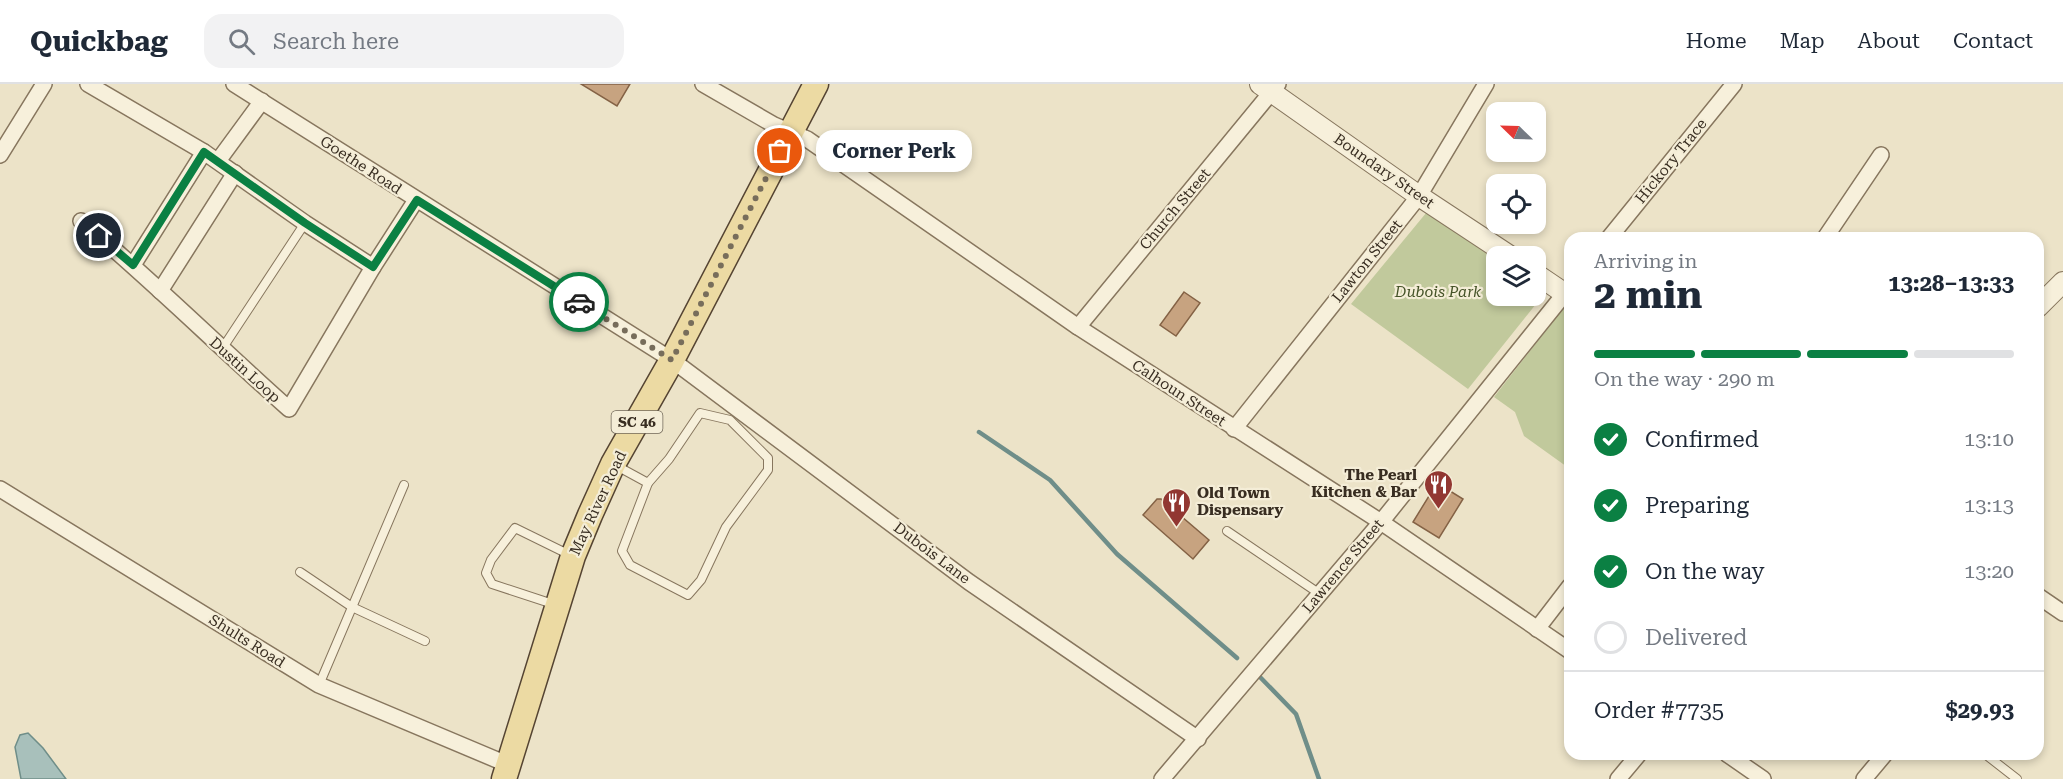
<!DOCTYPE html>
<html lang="en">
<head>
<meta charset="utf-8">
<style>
  body { margin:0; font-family:"Roboto Serif",serif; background:#f2f2f3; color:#1f2937; height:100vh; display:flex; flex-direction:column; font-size:22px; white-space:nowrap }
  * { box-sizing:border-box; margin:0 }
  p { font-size:20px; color:#747a83 }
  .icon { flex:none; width:33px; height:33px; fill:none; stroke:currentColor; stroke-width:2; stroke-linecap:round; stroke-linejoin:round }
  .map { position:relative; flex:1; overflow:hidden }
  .sheet { position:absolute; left:1564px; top:148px; width:480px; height:528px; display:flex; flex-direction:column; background:#fff; border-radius:18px; box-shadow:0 3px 9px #0003 }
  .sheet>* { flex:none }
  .needle { width:39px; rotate:293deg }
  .tools { position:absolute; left:1486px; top:18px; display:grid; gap:12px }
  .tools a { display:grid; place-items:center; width:60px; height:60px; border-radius:12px; background:#fff; box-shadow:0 3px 9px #0003; font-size:30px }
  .pin { position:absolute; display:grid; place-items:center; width:51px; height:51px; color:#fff; margin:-26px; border:3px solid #fff; border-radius:50%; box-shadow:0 2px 6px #0007 }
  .courier { position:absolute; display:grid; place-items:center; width:60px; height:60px; margin:-30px; border:4px solid #0b8043; border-radius:50%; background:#fff; color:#222; box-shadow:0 2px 8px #0007 }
  .bubble { position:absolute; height:42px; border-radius:18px; background:#fff; box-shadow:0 3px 9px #0003; font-size:20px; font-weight:700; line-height:42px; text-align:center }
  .headline em { font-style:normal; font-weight:700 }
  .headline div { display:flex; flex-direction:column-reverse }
  .headline { display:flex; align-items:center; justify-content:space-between; height:102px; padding:0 30px }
  h1 { font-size:39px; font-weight:700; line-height:45px }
  .bar { display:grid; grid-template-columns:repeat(4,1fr); gap:9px 6px; align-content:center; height:72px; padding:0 30px }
  .bar i { height:8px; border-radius:4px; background:#e0e1e3 }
  .bar .active { background:#0b8043 }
  .bar p { grid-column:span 4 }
  .line { display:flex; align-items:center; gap:15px; padding:0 30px; border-top:2px solid #e0e1e3 }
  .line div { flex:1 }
  ol { padding:0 30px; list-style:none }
  li { display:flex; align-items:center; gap:18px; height:66px }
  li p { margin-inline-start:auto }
  li .icon { padding:6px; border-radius:50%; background:#0b8043; color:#fff; stroke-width:4 }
  li:last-child { color:#747a83 }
  li i { width:33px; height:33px; border:3px solid #e0e1e3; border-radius:50% }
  header { display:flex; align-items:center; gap:36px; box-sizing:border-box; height:84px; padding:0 30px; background:#fff; border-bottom:2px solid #e0e1e3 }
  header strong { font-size:28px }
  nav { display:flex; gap:33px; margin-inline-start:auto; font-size:21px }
  .search { width:420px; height:54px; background:#f2f2f3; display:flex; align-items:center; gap:15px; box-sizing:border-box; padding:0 21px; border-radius:18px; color:#747a83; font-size:22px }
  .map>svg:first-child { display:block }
  .green { fill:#c1c99c }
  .water { fill:#a8c0bb; stroke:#6f8e89; stroke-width:1.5 }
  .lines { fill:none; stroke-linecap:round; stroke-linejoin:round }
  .stream { stroke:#6f8e89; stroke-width:4.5 }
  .building { fill:#c7a380; stroke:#846245; stroke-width:1.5 }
  .service-casing { stroke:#87765e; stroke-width:10 }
  .minor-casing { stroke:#87765e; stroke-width:18 }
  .tertiary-casing { stroke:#87765e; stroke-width:22 }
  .primary-casing { stroke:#554432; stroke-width:27 }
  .service { stroke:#f7f0db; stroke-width:8 }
  .minor { stroke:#f7f0db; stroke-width:15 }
  .tertiary { stroke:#f7f0db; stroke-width:20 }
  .primary { stroke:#ecdaa3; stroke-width:24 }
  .done { stroke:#776d5b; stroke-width:6; stroke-dasharray:0 10.8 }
  .route { stroke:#0b8043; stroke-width:8 }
  .labels { text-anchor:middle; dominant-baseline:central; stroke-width:4.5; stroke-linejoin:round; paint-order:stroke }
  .shield { fill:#f4edd7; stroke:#706758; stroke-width:1.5 }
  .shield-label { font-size:14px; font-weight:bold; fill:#382d21 }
  .street-label { font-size:15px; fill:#382d21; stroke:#f4edd7 }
  .park-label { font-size:15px; font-style:italic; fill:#455328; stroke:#f4edd7 }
  .poi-label { font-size:15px; font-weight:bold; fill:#382d21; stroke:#f4edd7; text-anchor:end }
</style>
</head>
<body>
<header>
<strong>Quickbag</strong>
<div class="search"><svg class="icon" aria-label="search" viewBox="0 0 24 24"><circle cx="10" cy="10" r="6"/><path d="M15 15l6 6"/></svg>Search here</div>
<nav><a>Home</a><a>Map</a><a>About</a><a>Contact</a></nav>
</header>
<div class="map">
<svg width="2063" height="695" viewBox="0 0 2063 695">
  <rect width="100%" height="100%" fill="#ece3c8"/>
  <g class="green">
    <polygon points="1431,123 1497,172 1497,212 1536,212 1536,197 1548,205 1468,305 1351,220"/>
    <polygon points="1568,218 1570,219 1570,385 1524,352 1515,328 1494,313"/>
  </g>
  <polygon class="water" points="28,649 43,664 66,695 21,695 15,663 20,651"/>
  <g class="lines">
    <g class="stream">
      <polyline points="979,348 1050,396 1117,470 1237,574"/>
      <polyline points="1259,592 1296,630 1319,695"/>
    </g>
  </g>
  <g class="building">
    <polygon points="581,0 630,0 617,22"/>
    <polygon points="1184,208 1200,219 1176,252 1160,241"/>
    <polygon points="1437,399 1463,415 1439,454 1413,438"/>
    <polygon points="1157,415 1161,415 1209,456 1193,475 1143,431"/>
  </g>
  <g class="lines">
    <defs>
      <g id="service">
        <polyline points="222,265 305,139"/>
        <polygon points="700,329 730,336 768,374 768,386 726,443 701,496 688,511 630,481 622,467 648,399 669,375"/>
        <polyline points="615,381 648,399"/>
        <polyline points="1227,447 1320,510"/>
        <polyline points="300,488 352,523 425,557"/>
        <polyline points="556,521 492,500 486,489 491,476 515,444 570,471"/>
        <polyline points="319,601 404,401"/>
        <polyline points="1985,670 2017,695"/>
      </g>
      <g id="minor">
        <polyline points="88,0 204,68 305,139 373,183"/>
        <polyline points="234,0 672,276 969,498 1198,655"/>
        <polyline points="703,0 774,41 807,55 1078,243 1381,438 1570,567"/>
        <polyline points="0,71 44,0"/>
        <polyline points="218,77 262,17"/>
        <path d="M 81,137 C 153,197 219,263 289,325 L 373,183 L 416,116"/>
        <polyline points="1609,154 1734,0"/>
        <polyline points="1825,154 1881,71"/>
        <polyline points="133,181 204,68"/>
        <polyline points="160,207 235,89"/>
        <polyline points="1078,243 1278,0"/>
        <polyline points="1234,345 1419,112 1486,0"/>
        <polyline points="0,405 319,601 509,681"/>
        <polyline points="2038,512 2063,529"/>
        <polyline points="1537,545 1570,502"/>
        <polyline points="1727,670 1763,695"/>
        <polyline points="1162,695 1381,438 1570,203"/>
        <polyline points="1618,695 1639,670"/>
        <polyline points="1864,695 1885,670"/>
      </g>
      <g id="tertiary">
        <polyline points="1260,0 1419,112 1510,172"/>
        <polyline points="1536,190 1570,213"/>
        <polyline points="2038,223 2063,198"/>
      </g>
      <polyline id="primary" points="504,695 573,472 590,431 613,380 672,276 816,0"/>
    </defs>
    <use href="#service" class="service-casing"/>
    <use href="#minor" class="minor-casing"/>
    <use href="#tertiary" class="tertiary-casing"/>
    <use href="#primary" class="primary-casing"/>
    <use href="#service" class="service"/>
    <use href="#minor" class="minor"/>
    <use href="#tertiary" class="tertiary"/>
    <use href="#primary" class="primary"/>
  </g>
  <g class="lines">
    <polyline class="done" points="579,218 672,276 780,67"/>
    <polyline class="route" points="99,152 133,181 204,68 305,139 373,183 417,116 579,218"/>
  </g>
  <defs>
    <symbol id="restaurant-pin" viewBox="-11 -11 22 30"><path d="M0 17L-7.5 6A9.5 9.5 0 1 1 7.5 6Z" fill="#923732" stroke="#f4edd7"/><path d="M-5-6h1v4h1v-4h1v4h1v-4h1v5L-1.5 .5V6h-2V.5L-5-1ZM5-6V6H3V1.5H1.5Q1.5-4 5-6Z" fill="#fff"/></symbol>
  </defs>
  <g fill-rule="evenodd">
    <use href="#restaurant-pin" x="1422" y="384" width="33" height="45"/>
    <use href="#restaurant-pin" x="1160" y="402" width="33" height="45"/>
  </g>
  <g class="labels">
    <rect class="shield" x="611.5" y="327" width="51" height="22" rx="4.5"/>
    <g class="shield-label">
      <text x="637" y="338">SC 46</text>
    </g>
    <g class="street-label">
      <text transform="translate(1671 77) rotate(-51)">Hickory Trace</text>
      <text transform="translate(361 81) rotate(33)">Goethe Road</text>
      <text transform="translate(1384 87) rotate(35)">Boundary Street</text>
      <text transform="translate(1175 125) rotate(-50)">Church Street</text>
      <text transform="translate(1367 177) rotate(-51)">Lawton Street</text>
      <text transform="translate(245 286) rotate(42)">Dustin Loop</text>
      <text transform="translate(1179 309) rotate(33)">Calhoun Street</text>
      <text transform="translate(598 419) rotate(-65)">May River Road</text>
      <text transform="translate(932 469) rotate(37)">Dubois Lane</text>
      <text transform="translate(1343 482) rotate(-50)">Lawrence Street</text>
      <text transform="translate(247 557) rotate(32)">Shults Road</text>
    </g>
    <g class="park-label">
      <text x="1438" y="208">Dubois Park</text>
    </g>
    <g class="poi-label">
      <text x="1417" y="391">The Pearl<tspan x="1417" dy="17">Kitchen &amp; Bar</tspan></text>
      <text x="1197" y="409" text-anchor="start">Old Town<tspan x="1197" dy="17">Dispensary</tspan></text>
    </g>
  </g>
</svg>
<div class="tools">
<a><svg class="needle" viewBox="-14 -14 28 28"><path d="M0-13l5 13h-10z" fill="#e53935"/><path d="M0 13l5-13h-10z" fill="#747a83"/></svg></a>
<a><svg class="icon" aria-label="locate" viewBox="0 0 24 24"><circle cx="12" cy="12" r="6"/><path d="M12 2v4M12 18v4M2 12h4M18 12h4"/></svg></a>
<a><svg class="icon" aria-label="layers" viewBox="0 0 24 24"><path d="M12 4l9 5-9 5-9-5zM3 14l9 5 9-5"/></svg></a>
</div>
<div class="pin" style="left:780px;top:67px;background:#ea580c"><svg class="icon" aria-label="bag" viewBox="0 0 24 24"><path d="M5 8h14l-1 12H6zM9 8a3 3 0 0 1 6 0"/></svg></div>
<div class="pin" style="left:99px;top:152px;background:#1f2937"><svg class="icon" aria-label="home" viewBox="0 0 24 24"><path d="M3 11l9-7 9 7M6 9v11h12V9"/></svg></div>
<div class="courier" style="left:579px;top:218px"><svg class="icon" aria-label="car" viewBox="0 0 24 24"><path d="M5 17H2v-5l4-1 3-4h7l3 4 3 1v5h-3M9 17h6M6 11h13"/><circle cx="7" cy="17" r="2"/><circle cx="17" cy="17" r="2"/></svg></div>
<div class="bubble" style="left:816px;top:46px;width:156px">Corner Perk</div>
<section class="sheet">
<div class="headline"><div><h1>2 min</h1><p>Arriving in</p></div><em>13:28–13:33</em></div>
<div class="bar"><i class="active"></i><i class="active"></i><i class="active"></i><i></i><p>On the way · 290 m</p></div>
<ol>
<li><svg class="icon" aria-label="check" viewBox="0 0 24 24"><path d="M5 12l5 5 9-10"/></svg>Confirmed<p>13:10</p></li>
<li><svg class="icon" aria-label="check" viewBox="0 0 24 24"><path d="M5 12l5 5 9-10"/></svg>Preparing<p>13:13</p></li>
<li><svg class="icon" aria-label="check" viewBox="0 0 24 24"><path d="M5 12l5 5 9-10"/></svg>On the way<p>13:20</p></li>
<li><i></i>Delivered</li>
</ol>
<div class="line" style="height:78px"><div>Order #7735</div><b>$29.93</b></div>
</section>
</div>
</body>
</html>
